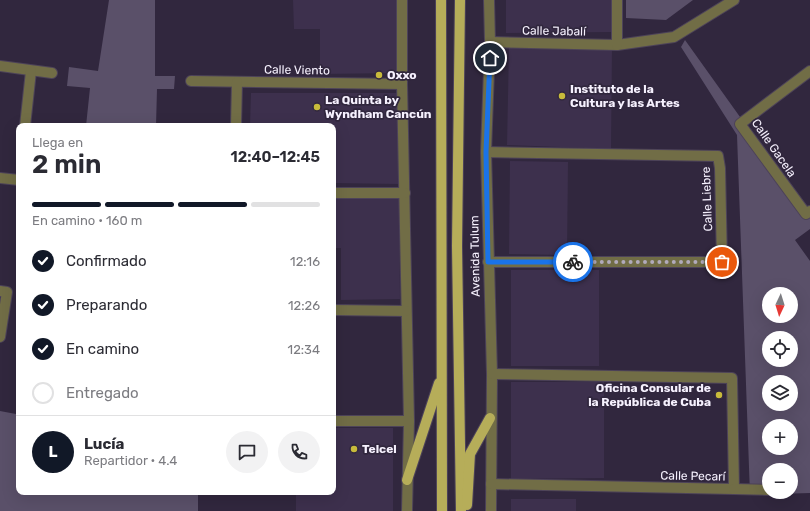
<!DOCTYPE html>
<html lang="es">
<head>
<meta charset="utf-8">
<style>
  body { margin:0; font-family:Rubik,sans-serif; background:#f2f2f3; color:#2b2b33; height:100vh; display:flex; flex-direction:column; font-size:15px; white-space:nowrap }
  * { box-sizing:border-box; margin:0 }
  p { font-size:13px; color:#7c7c81 }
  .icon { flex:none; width:22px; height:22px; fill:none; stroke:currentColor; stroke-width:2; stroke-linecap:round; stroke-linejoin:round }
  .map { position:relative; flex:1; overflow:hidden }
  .sheet { position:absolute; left:16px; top:123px; width:320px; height:372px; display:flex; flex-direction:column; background:#fff; border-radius:8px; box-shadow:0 4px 16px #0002 }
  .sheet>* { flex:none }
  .needle { width:26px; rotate:184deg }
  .tools { position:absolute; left:762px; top:287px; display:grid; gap:8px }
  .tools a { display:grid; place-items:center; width:36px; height:36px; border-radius:50%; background:#fff; box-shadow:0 4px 16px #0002; font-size:20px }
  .pin { position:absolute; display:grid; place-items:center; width:34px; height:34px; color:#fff; margin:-17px; border:2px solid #fff; border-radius:50%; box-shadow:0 1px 4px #0007 }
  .courier { position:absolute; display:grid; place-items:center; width:40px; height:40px; margin:-20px; border:3px solid #1a73e8; border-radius:50%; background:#fff; color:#222; box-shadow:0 1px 5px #0007 }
  .overview em { font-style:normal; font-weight:600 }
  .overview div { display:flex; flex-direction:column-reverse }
  .overview { display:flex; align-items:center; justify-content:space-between; height:68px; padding:0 16px }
  h1 { font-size:26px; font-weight:600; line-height:30px }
  .bar { display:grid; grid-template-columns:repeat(4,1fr); gap:6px 4px; align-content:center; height:48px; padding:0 16px }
  .bar i { height:5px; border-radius:3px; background:#e1e1e2 }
  .bar .selected { background:#111827 }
  .bar p { grid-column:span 4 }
  .line { display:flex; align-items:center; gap:10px; padding:0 16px; border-top:1px solid #e1e1e2 }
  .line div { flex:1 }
  .round { display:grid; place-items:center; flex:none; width:42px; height:42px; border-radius:21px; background:#f2f2f3 }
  ol { padding:0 16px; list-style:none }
  li { display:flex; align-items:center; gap:12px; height:44px }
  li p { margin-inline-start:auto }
  li .icon { padding:4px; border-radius:50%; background:#111827; color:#fff; stroke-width:4 }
  li:last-child { color:#7c7c81 }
  li i { width:22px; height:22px; border:2px solid #e1e1e2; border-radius:50% }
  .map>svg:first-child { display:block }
  .built { fill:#3d304d }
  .green { fill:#5a5069; fill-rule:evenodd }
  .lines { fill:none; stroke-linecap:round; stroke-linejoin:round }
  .minor-casing { stroke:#4d4359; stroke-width:12 }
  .major-casing { stroke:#4d4359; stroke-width:12 }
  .minor { stroke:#716d46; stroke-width:10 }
  .major { stroke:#b6ad59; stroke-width:10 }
  .done { stroke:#b1aabb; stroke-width:4; stroke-dasharray:0 7.2 }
  .route { stroke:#1a73e8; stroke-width:5 }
  .poi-dot { fill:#c8bb3b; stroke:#31273e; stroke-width:1.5 }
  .labels { text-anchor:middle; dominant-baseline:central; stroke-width:3.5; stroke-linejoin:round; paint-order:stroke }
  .street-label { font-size:12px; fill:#f6f1fe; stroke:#31273e }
  .poi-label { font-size:12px; font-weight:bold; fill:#f6f1fe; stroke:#31273e; text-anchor:start }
</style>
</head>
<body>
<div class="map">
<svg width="810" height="511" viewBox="0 0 810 511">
  <rect width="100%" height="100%" fill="#31273e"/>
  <g class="built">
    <polygon points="293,0 398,0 399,73 320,74 320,29 294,29"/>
    <polygon points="506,0 612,0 612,32 506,33"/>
    <polygon points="612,46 611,149 507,145 509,47"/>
    <polygon points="251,93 399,93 399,184 333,183 333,126 250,126"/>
    <polygon points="510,161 568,162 567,255 509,254"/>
    <polygon points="333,198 399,198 400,299 341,300 341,248 333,248"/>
    <rect x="511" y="270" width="88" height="96"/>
    <polygon points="511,382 604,382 604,478 511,479"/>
    <polygon points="333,428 393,428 393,511 296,511 296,492 333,492"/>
    <rect x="511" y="499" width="65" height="12"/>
  </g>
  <g class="green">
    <polygon points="109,0 155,0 155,76 175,76 174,89 157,89 156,126 86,126 90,88 67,86 69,67 98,71"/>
    <polygon points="626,0 693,0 666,20 626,18"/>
    <path d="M 685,40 L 810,215 L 810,229 L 795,240 L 810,261 L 810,493 L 750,495 L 737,135 L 681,47 ZM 769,294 L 791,294 L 791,316 L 769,316 ZM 769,338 L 791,338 L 791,360 L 769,360 ZM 769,382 L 791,382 L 791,404 L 769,404 ZM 769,426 L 791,426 L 791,448 L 769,448 ZM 769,470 L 791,470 L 791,492 L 769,492 Z"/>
    <polygon points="17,395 19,395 19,492 198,492 198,511 0,511 0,411 16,414"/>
  </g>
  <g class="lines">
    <defs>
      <g id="minor">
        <polyline points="402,0 402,84 409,421 407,511"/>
        <polyline points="489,0 490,42 486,152 492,374 491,511"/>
        <polyline points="490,42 617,45 674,37 734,0"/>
        <polyline points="617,45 617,0"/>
        <polyline points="0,66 52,73"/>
        <polyline points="810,71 740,124 806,214 810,211"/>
        <polyline points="191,81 402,84"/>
        <polyline points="25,126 31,71"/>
        <polyline points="236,126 237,82"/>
        <polyline points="486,152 718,156 720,168 722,262 488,262"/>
        <polyline points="0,178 19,180"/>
        <polyline points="333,193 405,193"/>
        <polyline points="0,291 7,292 0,337"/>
        <polyline points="333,310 406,311"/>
        <polyline points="333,421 409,421"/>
        <polyline points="491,484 734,489 732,378 492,374"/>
        <polyline points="734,489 769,490"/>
      </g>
      <g id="major">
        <polyline points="441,0 442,511"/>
        <polyline points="460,0 457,246 461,511"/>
        <polyline points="407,480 439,383"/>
        <polyline points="467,505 470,454 490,418"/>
      </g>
    </defs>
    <use href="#minor" class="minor-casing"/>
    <use href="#major" class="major-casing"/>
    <use href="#minor" class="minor"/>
    <use href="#major" class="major"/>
  </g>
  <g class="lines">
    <polyline class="done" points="573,262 722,262"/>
    <polyline class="route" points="490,58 486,152 488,262 573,262"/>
  </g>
  <g class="poi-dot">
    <circle cx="379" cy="75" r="4"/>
    <circle cx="562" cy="96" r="4"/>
    <circle cx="317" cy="107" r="4"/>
    <circle cx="719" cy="395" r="4"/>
    <circle cx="354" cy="449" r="4"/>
  </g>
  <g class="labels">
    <g class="street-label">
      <text transform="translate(554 31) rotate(1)">Calle Jabalí</text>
      <text transform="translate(297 70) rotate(1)">Calle Viento</text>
      <text transform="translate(774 148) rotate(55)">Calle Gacela</text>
      <text transform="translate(707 199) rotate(-92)">Calle Liebre</text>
      <text transform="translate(475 256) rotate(-91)">Avenida Tulum</text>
      <text transform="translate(693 476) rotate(1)">Calle Pecarí</text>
    </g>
    <g class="poi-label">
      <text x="387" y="75">Oxxo</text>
      <text x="570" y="89">Instituto de la<tspan x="570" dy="14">Cultura y las Artes</tspan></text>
      <text x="325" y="100">La Quinta by<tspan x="325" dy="14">Wyndham Cancún</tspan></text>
      <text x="711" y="388" text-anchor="end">Oficina Consular de<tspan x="711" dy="14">la República de Cuba</tspan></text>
      <text x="362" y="449">Telcel</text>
    </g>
  </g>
</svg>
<div class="tools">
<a><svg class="needle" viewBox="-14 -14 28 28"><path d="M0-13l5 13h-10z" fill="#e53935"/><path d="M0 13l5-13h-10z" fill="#7c7c81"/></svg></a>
<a><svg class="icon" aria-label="locate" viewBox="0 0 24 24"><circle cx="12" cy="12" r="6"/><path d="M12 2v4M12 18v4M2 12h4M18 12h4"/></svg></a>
<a><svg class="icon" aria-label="layers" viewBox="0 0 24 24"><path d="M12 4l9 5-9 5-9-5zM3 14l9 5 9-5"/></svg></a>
<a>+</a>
<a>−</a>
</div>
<div class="pin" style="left:722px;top:262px;background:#ea580c"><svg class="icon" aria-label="bag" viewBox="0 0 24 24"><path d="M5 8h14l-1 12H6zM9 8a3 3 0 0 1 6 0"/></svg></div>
<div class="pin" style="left:490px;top:58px;background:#1f2937"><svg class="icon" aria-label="home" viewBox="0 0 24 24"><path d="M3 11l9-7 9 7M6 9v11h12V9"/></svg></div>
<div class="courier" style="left:573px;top:262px"><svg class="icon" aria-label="bike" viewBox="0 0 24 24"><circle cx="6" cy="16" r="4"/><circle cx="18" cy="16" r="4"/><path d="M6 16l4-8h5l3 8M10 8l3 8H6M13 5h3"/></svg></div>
<section class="sheet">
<div class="overview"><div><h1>2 min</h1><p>Llega en</p></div><em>12:40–12:45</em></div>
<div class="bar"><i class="selected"></i><i class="selected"></i><i class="selected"></i><i></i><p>En camino · 160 m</p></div>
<ol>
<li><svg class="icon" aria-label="check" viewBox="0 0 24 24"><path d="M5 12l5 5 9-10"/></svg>Confirmado<p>12:16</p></li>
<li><svg class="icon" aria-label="check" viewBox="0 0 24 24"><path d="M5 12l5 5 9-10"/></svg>Preparando<p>12:26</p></li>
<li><svg class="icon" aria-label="check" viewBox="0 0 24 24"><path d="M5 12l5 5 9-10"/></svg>En camino<p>12:34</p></li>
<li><i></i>Entregado</li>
</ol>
<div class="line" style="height:72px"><b class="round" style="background:#111827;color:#fff">L</b><div><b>Lucía</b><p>Repartidor · 4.4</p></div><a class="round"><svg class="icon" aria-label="chat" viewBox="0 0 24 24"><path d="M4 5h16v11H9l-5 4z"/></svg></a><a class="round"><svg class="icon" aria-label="phone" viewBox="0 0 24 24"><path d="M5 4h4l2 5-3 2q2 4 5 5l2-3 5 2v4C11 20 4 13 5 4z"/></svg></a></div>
</section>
</div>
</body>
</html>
